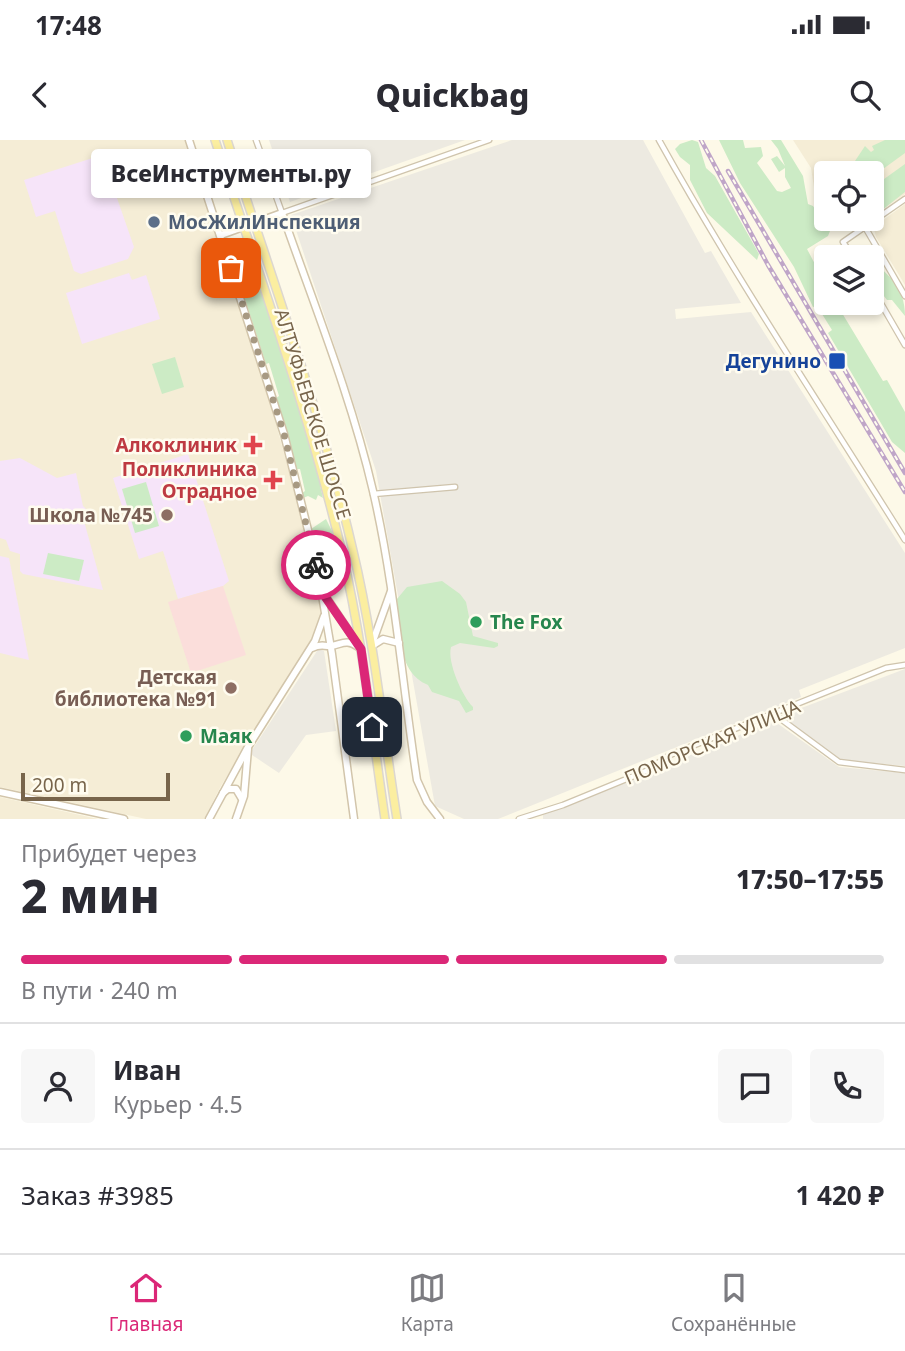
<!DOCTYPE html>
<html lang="ru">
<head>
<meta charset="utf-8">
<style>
  body { margin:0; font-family:"Noto Sans",sans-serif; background:#f7f7f7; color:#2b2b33; height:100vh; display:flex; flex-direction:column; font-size:26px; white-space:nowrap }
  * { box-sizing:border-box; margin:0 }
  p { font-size:23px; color:#7c7c81 }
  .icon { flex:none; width:38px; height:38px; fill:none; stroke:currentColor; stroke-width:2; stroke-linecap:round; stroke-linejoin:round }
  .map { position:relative; height:679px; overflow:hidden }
  .panel { display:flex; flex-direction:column; background:#fff; flex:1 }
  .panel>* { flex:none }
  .controls { position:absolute; left:814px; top:21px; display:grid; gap:14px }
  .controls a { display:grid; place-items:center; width:70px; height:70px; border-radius:7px; background:#fff; box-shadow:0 4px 10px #0003; font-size:35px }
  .scale { position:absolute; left:21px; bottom:18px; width:149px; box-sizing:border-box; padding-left:7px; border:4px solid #78654b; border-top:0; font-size:19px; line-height:24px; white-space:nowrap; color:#78654b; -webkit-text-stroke:5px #fffcef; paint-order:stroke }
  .pin { position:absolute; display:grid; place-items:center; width:60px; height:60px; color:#fff; margin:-30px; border-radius:14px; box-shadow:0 4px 10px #0006 }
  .courier { position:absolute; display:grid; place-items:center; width:70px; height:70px; margin:-35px; border:5px solid #db2777; border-radius:50%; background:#fff; color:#222; box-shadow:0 2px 9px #0007 }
  .bubble { position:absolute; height:49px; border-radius:7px; background:#fff; box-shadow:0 4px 10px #0003; font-size:23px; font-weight:800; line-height:49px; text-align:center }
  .head em { font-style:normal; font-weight:800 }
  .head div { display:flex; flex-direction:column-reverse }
  .head { display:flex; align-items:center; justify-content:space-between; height:119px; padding:0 21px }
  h1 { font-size:46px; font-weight:800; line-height:52px }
  .bar { display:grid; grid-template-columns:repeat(4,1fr); gap:10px 7px; align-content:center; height:84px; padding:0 21px }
  .bar i { height:9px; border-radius:5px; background:#e1e1e2 }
  .bar .selected { background:#db2777 }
  .bar p { grid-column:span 4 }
  .line { display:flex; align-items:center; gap:18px; padding:0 21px; border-top:2px solid #e1e1e2 }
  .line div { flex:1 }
  .round { display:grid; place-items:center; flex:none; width:74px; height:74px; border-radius:7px; background:#f7f7f7 }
  .status { display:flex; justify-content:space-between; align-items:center; height:49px; padding:0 35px; background:#fff; direction:ltr }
  .status svg { height:19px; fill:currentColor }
  header { display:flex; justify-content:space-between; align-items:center; height:91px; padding:0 21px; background:#fff; font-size:32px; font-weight:800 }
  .menu { display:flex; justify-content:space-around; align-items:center; height:98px; border-top:2px solid #e1e1e2; background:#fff; font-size:19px; color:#7c7c81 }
  .menu a { display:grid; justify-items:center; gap:4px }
  .menu .selected { color:#db2777 }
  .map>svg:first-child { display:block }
  .residential { fill:#f5edd6 }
  .industrial { fill:#edeae1 }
  .education { fill:#f6e4f9 }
  .medical { fill:#fbdedb }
  .green { fill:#ccebc5 }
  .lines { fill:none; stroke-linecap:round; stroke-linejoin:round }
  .street-casing { stroke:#cfc4ad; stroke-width:7 }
  .secondary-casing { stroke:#d2c5ab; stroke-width:9 }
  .primary-casing { stroke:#dcd7d0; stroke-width:10 }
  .street { stroke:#fff; stroke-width:4.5 }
  .secondary { stroke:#fff; stroke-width:6 }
  .primary { stroke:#fbeea0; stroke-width:7 }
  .rail-casing { stroke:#bfa5c8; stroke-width:4.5 }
  .rail { stroke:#fffcef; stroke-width:2; stroke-dasharray:5; stroke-linecap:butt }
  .done { stroke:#a79982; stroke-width:7; stroke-dasharray:0 12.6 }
  .route { stroke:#db2777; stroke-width:9 }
  .service-dot { fill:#5c6f8a; stroke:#fffcef; stroke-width:2.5 }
  .transit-dot { fill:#1a4fb4; stroke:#fffcef; stroke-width:2.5 }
  .health-dot { fill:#e0444e; stroke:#fffcef; stroke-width:2.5 }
  .education-dot { fill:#8d6e63; stroke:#fffcef; stroke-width:2.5 }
  .leisure-dot { fill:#2e9e5b; stroke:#fffcef; stroke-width:2.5 }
  .labels { text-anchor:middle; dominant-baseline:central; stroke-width:5; stroke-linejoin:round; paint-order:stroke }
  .service-label { font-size:19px; font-weight:bold; fill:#4e5e75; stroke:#fffcef; text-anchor:start }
  .transit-label { font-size:19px; font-weight:bold; fill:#164399; stroke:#fffcef; text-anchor:end }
  .street-label { font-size:19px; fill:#78654b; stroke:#fffcef }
  .health-label { font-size:19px; font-weight:bold; fill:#be3a42; stroke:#fffcef; text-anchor:end }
  .education-label { font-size:19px; font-weight:bold; fill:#785e54; stroke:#fffcef; text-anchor:end }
  .leisure-label { font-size:19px; font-weight:bold; fill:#27864d; stroke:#fffcef; text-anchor:start }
</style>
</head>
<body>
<div class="status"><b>17:48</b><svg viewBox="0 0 49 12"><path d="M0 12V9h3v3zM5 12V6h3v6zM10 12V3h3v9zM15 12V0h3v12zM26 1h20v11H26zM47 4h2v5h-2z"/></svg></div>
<header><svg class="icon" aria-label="back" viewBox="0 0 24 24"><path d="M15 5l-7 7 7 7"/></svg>Quickbag<svg class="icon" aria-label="search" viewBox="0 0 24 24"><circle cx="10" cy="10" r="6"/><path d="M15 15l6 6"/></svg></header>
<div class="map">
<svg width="905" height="679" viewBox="0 0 905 679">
  <rect width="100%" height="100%" fill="#fdf9e8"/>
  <g class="residential">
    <polygon points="0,0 185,0 266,247 297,361 320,453 322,475 318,488 221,646 204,679 146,679 0,647"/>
    <polygon points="793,0 905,0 905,54 872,77 872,33 826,33 826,71 815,54 811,28"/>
    <polygon points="905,64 905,145 876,97 874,89 879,83"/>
    <polygon points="0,657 98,679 0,679"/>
  </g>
  <g class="industrial">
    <polygon points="269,0 465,0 290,62"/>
    <polygon points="512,0 643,0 705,113 711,111 741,163 675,169 676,179 751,172 905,413 905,508 799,550 801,557 498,679 464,679 435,666 376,331 291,75"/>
    <polygon points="319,508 324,511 336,591 306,595 279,633 252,615 252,610"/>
    <polygon points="905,529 905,626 838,620 780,576"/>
    <polygon points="774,581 839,627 905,633 905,679 543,679 543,675"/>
  </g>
  <g class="education">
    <polygon points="102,15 134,107 128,119 81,134 74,131 55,71 36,77 24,40"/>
    <polygon points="129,133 132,140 146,135 160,179 82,204 66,153"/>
    <polygon points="188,314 229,441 223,446 178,459 163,411 139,419 113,338"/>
    <polygon points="20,318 57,338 76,333 83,366 87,370 84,381 103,450 23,434 20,431 20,414 10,411 6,400 0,398 0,321"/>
    <polygon points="0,416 9,418 29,520 0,513"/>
  </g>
  <polygon class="medical" points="223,446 246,515 191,533 168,462"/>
  <g class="green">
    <polygon points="692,0 698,2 706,28 715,36 759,114 757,120 707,73 690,40 690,25 680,17 675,9 680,4"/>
    <polygon points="719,0 743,0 745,8 761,7 763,16 757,23 777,51 782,52 791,48 785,37 785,28 779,32 771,19 777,16 785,26 778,9 771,0 781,0 803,36 808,64 813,66 830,91 828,96 807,109 826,145 826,163 836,163 883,241 887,240 905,272 905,313 892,302 828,193 832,190 817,166 813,167 794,127 740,43"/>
    <polygon points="885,0 905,0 905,13 872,37 872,33 847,33 865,6 871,12 874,10 872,6"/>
    <polygon points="905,24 905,52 877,74 872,66 872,46 873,47"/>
    <path d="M 873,119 L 878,120 C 881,130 885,132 891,138 C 901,149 905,162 905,176 L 892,160 L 887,160 C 876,146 871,138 872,120 Z"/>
    <polygon points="248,133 252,134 257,151 261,150 316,321 323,344 320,345 323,358 318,355 316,360 308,356 303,358 302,353 305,351 300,329 296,329 276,258 279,256 269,223 266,224 239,141"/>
    <polygon points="175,217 184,247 162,254 152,224"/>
    <polygon points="146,342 159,386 135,393 122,349"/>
    <polygon points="326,379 335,397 325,441 311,389"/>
    <polygon points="48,413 84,420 79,441 43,434"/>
    <path d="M 442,441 L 460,454 L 466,462 L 473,496 L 498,503 L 498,506 L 494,508 L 460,503 L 451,507 C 447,522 462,556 473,567 L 473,570 L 466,573 L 459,561 L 432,552 L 428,545 C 396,532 400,488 397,459 L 407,447 Z"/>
  </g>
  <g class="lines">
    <defs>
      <g id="street">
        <polyline points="256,0 282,73 489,0"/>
        <path d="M 659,0 C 735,137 822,267 905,400"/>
        <polyline points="865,87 905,156"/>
        <polyline points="853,117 843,102 905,59"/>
        <polyline points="872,148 905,205"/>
        <polyline points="373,354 455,347"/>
        <polyline points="774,574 839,622 905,630"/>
        <polyline points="519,679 563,665 646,631 670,615 886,528 905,525"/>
      </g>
      <g id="secondary">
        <polyline points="189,0 284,294 317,426 332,514 354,679"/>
        <path d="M 221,95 L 282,73 C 314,165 351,256 373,351 C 395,446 402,543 417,640 L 427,662 L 440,679"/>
        <polyline points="326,457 359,506"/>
        <polyline points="326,459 338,397"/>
        <polyline points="372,504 391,451"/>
        <polyline points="372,506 383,499 399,503"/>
        <path d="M 312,508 C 320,504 322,506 330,506 C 341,505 346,498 358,507"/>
        <polyline points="0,652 124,679"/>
        <polyline points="223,653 228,649 236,649 242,659"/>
        <polyline points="209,679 248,607 315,501 324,476"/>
        <polyline points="236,679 244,656 248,609"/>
      </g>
      <g id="primary">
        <path d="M 215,0 C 260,138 310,275 343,417 C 363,503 372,591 385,679"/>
        <path d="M 227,0 C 271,136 321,272 353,411 C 374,499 383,590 397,679"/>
      </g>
    </defs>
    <use href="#street" class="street-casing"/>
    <use href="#secondary" class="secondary-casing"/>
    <use href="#primary" class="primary-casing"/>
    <use href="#street" class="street"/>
    <use href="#secondary" class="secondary"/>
    <use href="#primary" class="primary"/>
    <defs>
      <g id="rail">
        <polyline points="701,0 768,125 905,352"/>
        <polyline points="728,31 905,333"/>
      </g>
    </defs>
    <use href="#rail" class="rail-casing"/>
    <use href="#rail" class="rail"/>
  </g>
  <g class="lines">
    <polyline class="done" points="231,128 284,294 316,425"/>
    <polyline class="route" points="316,425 326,458 361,509 372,587"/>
  </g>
  <circle class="service-dot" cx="154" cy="82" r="7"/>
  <rect class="transit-dot" x="828" y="212" width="18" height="18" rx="3.5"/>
  <g class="health-dot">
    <path d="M249.5 294.5h7v7h7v7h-7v7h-7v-7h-7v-7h7z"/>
    <path d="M269.5 329.5h7v7h7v7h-7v7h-7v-7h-7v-7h7z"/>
  </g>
  <g class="education-dot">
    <circle cx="167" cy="375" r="7"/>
    <circle cx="231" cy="548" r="7"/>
  </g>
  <g class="leisure-dot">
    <circle cx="476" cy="482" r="7"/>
    <circle cx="186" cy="596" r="7"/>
  </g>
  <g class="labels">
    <g class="service-label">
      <text x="168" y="82">МосЖилИнспекция</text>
    </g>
    <g class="transit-label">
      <text x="821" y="221">Дегунино</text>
    </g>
    <g class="street-label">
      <text transform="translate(313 274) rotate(73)">АЛТУФЬЕВСКОЕ ШОССЕ</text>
      <text transform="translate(712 602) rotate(-23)">ПОМОРСКАЯ УЛИЦА</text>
    </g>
    <g class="health-label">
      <text x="237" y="305">Алкоклиник</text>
      <text x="257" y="329">Поликлиника<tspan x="257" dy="22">Отрадное</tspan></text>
    </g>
    <g class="education-label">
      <text x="153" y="375">Школа №745</text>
      <text x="217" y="537">Детская<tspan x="217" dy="22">библиотека №91</tspan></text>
    </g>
    <g class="leisure-label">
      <text x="490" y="482">The Fox</text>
      <text x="200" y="596">Маяк</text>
    </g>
  </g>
</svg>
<div class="controls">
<a><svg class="icon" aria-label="locate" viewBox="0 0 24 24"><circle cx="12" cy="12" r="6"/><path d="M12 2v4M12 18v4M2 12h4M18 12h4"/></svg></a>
<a><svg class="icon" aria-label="layers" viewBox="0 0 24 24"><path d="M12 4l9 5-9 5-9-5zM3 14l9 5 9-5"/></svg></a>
</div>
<div class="scale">200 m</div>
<div class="pin" style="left:231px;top:128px;background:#ea580c"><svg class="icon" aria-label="bag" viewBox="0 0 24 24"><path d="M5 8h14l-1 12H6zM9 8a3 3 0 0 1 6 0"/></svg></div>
<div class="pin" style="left:372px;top:587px;background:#1f2937"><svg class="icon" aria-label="home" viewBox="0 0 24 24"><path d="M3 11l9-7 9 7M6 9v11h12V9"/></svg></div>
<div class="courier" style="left:316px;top:425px"><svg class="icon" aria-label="bike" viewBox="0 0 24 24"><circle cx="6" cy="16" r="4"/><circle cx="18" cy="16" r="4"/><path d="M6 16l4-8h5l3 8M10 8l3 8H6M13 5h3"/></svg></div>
<div class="bubble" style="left:91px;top:9px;width:280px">ВсеИнструменты.ру</div>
</div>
<section class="panel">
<div class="head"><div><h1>2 мин</h1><p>Прибудет через</p></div><em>17:50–17:55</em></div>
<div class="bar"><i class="selected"></i><i class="selected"></i><i class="selected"></i><i></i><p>В пути · 240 m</p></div>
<div class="line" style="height:126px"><a class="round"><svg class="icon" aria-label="person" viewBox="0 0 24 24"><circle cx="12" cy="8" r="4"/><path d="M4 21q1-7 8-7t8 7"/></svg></a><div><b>Иван</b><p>Курьер · 4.5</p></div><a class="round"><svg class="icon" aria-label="chat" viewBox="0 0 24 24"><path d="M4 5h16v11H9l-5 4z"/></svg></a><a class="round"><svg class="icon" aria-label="phone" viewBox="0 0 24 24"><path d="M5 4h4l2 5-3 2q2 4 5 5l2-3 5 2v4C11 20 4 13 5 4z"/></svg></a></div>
<div class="line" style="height:91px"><div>Заказ #3985</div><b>1 420 ₽</b></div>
</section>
<nav class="menu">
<a class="selected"><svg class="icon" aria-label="home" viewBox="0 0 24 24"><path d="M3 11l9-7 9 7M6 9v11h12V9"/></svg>Главная</a>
<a><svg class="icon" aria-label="map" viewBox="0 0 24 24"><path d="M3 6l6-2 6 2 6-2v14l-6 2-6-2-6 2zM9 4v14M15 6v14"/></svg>Карта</a>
<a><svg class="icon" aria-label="saved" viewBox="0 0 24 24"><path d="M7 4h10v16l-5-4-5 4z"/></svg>Сохранённые</a>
</nav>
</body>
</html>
